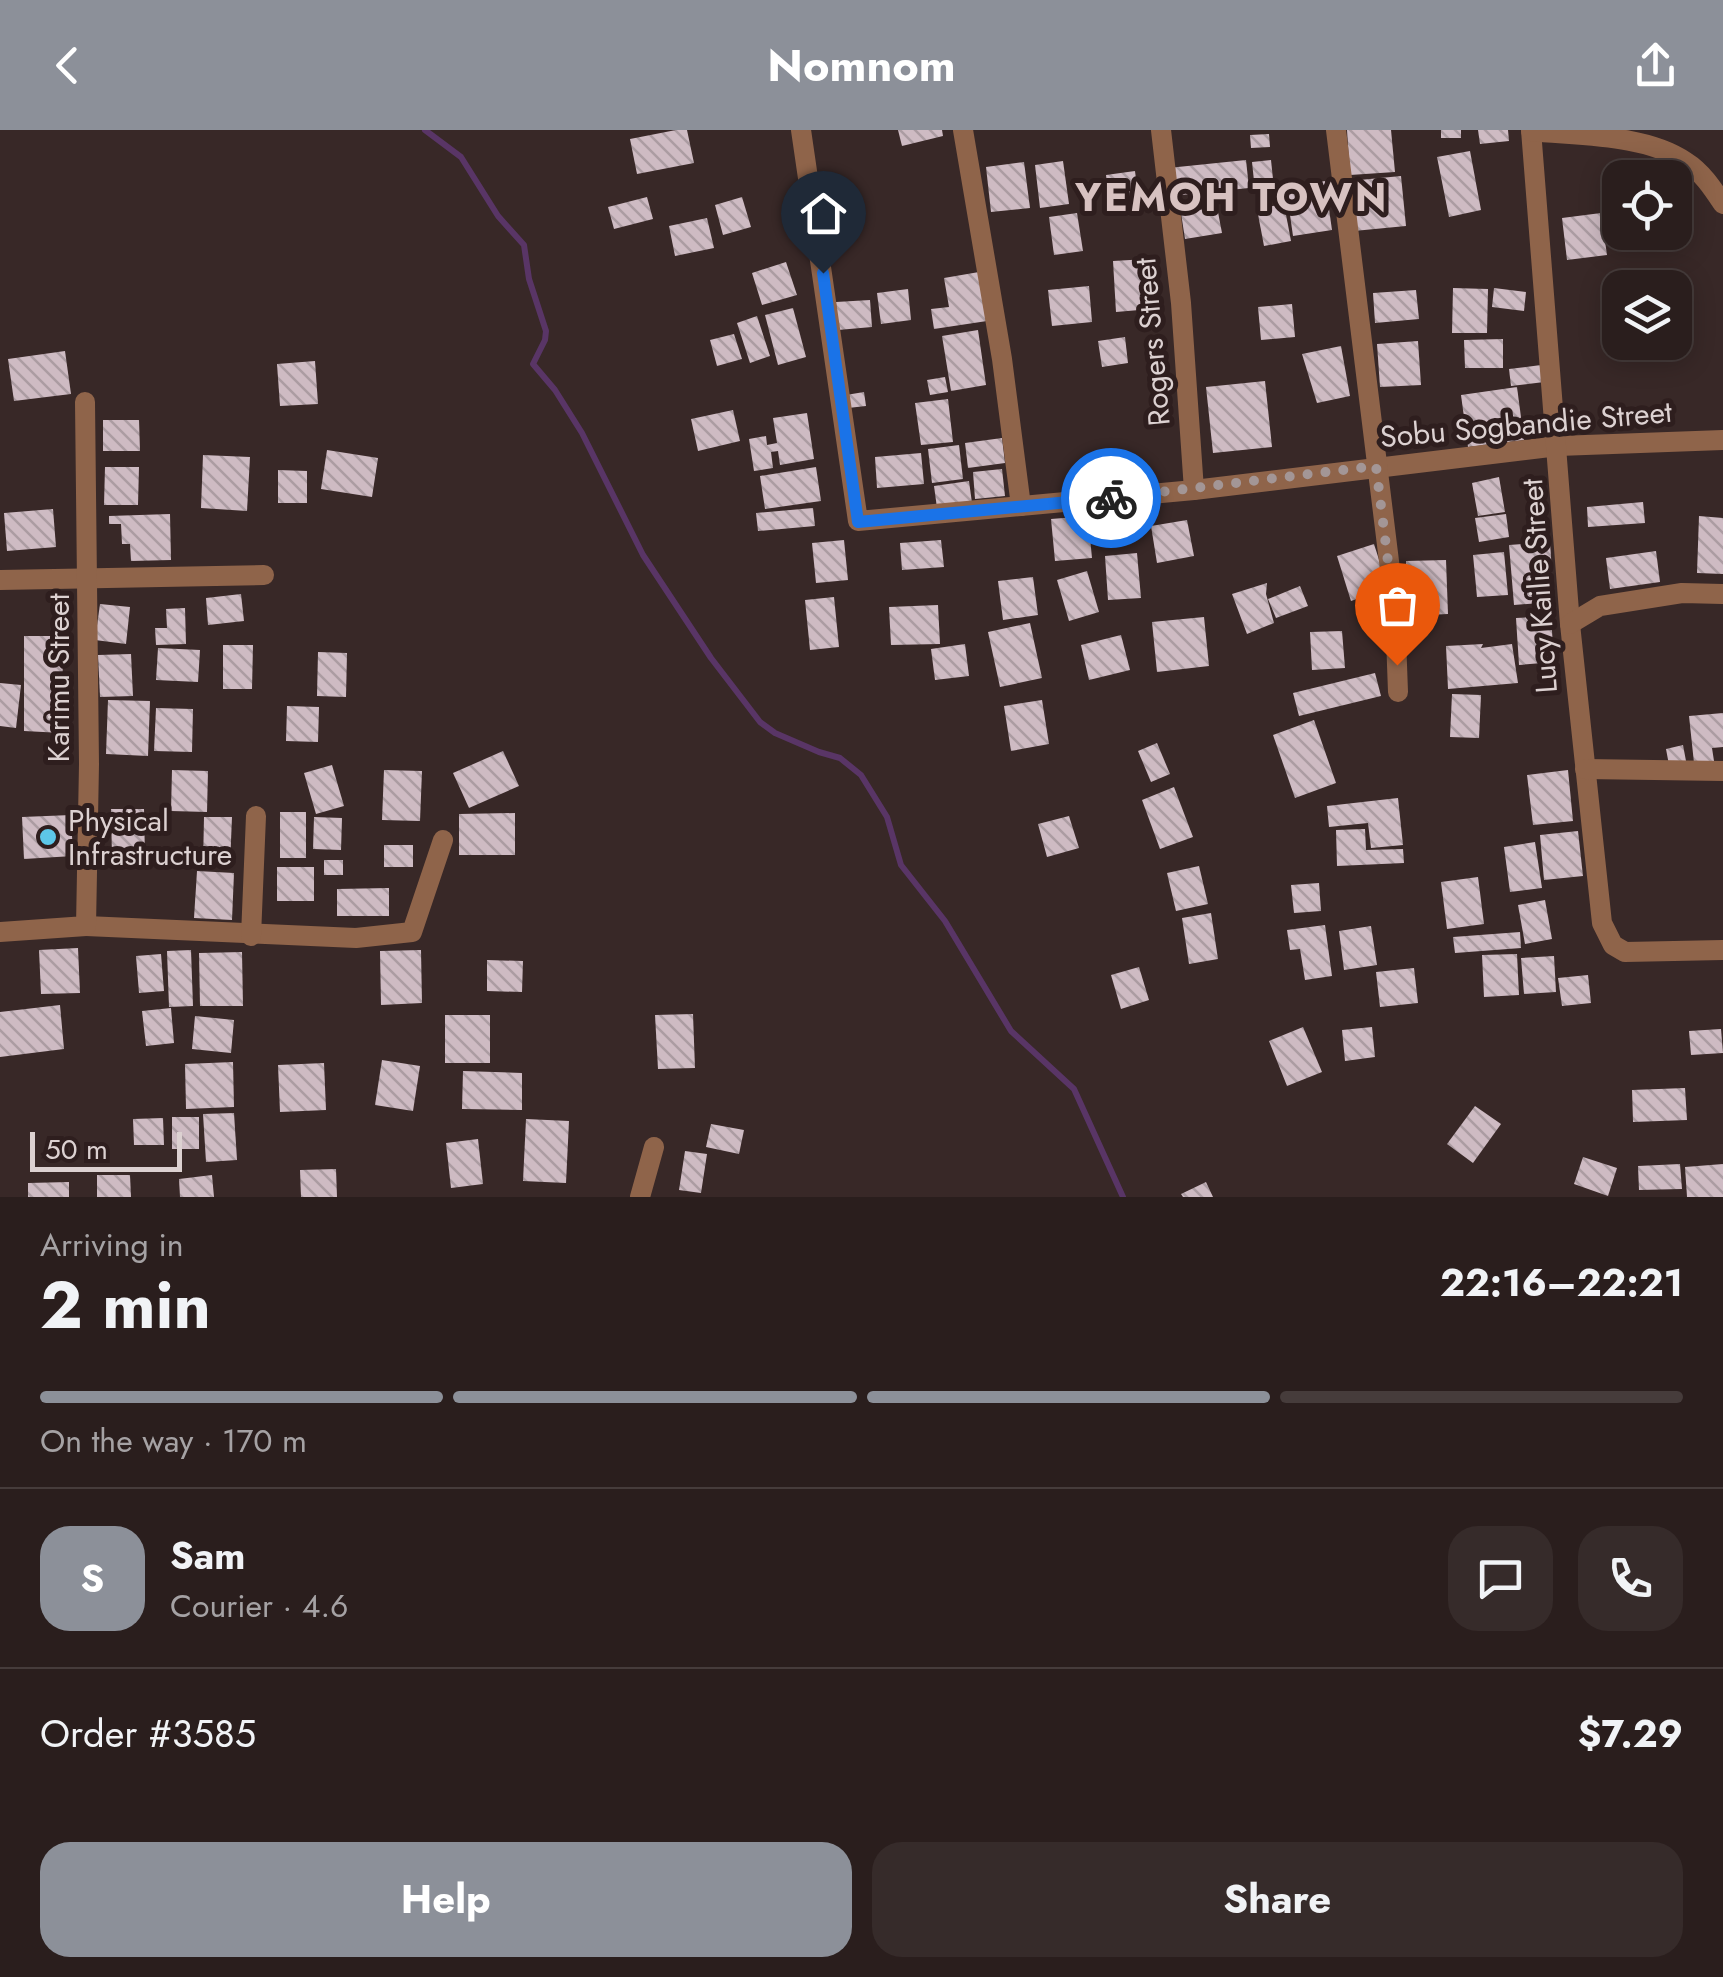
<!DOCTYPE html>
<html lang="en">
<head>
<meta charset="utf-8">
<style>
  body { margin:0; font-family:Jost,sans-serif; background:#362b2a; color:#f1f3f6; height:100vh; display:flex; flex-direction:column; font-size:38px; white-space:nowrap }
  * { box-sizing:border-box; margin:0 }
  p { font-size:32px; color:#a5a2a4 }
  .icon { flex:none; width:55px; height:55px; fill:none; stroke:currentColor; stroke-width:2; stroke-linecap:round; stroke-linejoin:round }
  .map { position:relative; height:1067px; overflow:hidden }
  .drawer { display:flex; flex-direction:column; background:#2a1e1d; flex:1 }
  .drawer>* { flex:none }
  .controls { position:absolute; left:1602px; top:30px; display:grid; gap:20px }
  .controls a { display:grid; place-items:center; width:90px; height:90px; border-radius:20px; background:#2a1e1d; box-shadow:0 5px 25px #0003,0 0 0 2px #463c3b; font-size:50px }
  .scale { position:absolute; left:30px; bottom:25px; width:152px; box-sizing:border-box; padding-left:10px; border:5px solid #dcd1d1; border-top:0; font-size:28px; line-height:35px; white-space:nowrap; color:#dcd1d1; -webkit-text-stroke:8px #2e1e1e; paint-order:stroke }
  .pin { position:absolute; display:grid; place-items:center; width:85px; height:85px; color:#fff; margin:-102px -42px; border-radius:50% 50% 50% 0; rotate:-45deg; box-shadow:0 0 10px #0007 }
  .pin .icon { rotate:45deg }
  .courier { position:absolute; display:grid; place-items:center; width:100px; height:100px; margin:-50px; border:8px solid #1a73e8; border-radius:50%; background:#fff; color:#222; box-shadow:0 2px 12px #0007 }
  .headline em { font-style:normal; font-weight:700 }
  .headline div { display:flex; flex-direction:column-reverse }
  .headline { display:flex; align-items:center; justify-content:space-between; height:170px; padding:0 40px }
  h1 { font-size:65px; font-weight:700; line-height:75px }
  .bar { display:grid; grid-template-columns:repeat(4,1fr); gap:15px 10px; align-content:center; height:120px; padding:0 40px }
  .bar i { height:12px; border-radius:8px; background:#463c3b }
  .bar .on { background:#8c9099 }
  .bar p { grid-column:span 4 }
  .line { display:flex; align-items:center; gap:25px; padding:0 40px; border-top:2px solid #463c3b }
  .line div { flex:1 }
  .round { display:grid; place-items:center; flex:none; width:105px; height:105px; border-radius:30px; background:#362b2a }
  .button { display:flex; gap:20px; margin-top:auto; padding:20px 40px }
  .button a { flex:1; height:115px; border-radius:30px; background:#8c9099; color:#fff; font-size:40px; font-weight:700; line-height:115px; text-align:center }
  .button a+a { background:#362b2a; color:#f1f3f6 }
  header { display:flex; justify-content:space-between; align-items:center; height:130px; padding:0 40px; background:#8c9099; color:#fff; font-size:45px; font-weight:700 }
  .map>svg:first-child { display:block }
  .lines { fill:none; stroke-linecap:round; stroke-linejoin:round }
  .stream { stroke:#593566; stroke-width:6 }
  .building { fill:url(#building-back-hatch) }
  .street { stroke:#8f644a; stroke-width:20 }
  .done { stroke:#a39696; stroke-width:10; stroke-dasharray:0 18 }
  .route { stroke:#1a73e8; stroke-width:12 }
  .poi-dot { fill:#5dc7e8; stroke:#2e1e1e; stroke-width:4 }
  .labels { text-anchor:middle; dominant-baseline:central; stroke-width:10; stroke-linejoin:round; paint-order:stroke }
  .street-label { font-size:30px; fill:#dcd1d1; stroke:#2e1e1e }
  .poi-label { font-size:30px; fill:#dcd1d1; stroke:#2e1e1e; text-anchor:start }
  .district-label { font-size:40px; font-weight:bold; letter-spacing:2.5px; fill:#d7c2c1; stroke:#2e1e1e }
</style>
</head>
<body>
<header><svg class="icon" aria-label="back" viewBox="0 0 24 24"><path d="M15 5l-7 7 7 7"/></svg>Nomnom<svg class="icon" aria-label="share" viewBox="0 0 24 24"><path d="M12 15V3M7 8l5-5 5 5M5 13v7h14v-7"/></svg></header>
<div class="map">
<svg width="1723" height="1067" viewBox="0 0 1723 1067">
  <defs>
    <pattern id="building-back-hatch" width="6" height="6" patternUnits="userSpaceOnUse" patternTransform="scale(2.5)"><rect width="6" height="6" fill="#cebbc3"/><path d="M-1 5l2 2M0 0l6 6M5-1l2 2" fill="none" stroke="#ab9ca2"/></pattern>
  </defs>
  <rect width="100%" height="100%" fill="#382827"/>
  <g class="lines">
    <polyline class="stream" points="425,0 461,27 498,86 524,115 529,149 546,201 545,210 533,234 555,260 582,303 643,425 711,528 760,592 775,603 819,622 840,628 861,645 887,687 901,735 945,791 1011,901 1074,959 1123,1067"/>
  </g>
  <g class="building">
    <polygon points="676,0 687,0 694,33 637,44 630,9"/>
    <polygon points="898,0 942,0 943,6 902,16"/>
    <polygon points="1347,0 1391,0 1395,42 1350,45"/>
    <rect x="1441" y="0" width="20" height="8"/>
    <polygon points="1478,0 1508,0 1509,11 1480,14"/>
    <polygon points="1269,4 1270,17 1251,18 1250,5"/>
    <polygon points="1470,21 1481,80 1449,87 1437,27"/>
    <polygon points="1246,30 1249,58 1171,66 1168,38"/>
    <polygon points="1271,30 1273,49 1254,51 1252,32"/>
    <polygon points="1063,31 1069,74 1040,78 1035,35"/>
    <polygon points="1024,32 1030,78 991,82 986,37"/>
    <polygon points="1135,41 1139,73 1110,77 1106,45"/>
    <polygon points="1401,46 1406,96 1354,101 1349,51"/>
    <polygon points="1325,51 1332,100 1293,106 1286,57"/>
    <polygon points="647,67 653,89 614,99 608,77"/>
    <polygon points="742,67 751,97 723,105 715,75"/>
    <polygon points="1284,74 1291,111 1264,116 1257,79"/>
    <polygon points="1217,77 1222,103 1185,109 1181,83"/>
    <polygon points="1077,83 1083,121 1054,125 1049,87"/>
    <polygon points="1601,83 1607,125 1567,130 1562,88"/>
    <polygon points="707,88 714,118 675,126 669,96"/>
    <polygon points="1147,129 1151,179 1116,182 1113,131"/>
    <polygon points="786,132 797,165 762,175 752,143"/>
    <polygon points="979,142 987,191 934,199 931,179 949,177 944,148"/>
    <polygon points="1089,156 1092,192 1052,196 1048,160"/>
    <polygon points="1453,158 1488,159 1487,203 1452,203"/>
    <polygon points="1494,158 1526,162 1524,181 1492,177"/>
    <polygon points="908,159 911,190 881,194 877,163"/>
    <polygon points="1416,160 1419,189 1375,193 1373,163"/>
    <polygon points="870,170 872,197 838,200 836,172"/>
    <polygon points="1292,174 1295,207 1261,210 1258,177"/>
    <polygon points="793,178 806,227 778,235 765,185"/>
    <polygon points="757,186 770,226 750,233 737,193"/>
    <polygon points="978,200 986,255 951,261 942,206"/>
    <polygon points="734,204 742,229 717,236 710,210"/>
    <polygon points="1125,207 1128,233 1102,237 1098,211"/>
    <polygon points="1503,209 1503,238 1465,238 1464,210"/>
    <polygon points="1418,211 1421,255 1380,257 1377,214"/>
    <polygon points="1341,216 1350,266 1317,273 1302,224"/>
    <polygon points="65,221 71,264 14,271 8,229"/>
    <polygon points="315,231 318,274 280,276 277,234"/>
    <polygon points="1541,235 1544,252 1511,256 1509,239"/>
    <polygon points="945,247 948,262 930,265 927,250"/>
    <polygon points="1265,251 1272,317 1213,323 1206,257"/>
    <polygon points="1517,257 1524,310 1468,317 1461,265"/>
    <polygon points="864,262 866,276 848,278 846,265"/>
    <polygon points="948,269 953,312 921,315 915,273"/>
    <polygon points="733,280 740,311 698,321 691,289"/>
    <polygon points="807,283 814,329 780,335 778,321 771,322 773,338 754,341 749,309 766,306 767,315 777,313 773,288"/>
    <polygon points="103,290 139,290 140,321 103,321"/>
    <polygon points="1002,308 1005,333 968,338 965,313"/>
    <polygon points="959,315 963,349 932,353 928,319"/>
    <polygon points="327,320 378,328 372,367 321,359"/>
    <polygon points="921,323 924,354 877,358 875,327"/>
    <polygon points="203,325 250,327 247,381 201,378"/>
    <polygon points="105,337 139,337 138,375 104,375"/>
    <polygon points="816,337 821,371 765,379 760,346"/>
    <polygon points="1002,339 1005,366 975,369 973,342"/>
    <polygon points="278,340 307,341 307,373 278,373"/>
    <polygon points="1499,347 1505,382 1478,386 1472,353"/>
    <polygon points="969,351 972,373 937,378 934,356"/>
    <polygon points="1643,372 1645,393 1588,397 1587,377"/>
    <polygon points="813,378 815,396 758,401 756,383"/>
    <polygon points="53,379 56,417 7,421 4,383"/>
    <polygon points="170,384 171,430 131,431 130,414 122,414 121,394 109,394 109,386"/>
    <polygon points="1506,384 1509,407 1479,412 1475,388"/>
    <polygon points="1088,386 1092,428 1055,431 1051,389"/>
    <polygon points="1699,386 1723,388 1723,444 1697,443"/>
    <polygon points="1187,390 1194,426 1157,433 1151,396"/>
    <polygon points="844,410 848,450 816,453 812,413"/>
    <polygon points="941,410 944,437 902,440 900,413"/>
    <polygon points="1550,412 1554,472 1514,475 1509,415"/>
    <polygon points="1374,414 1388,458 1351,471 1337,426"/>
    <polygon points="1656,421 1660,452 1610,459 1606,428"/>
    <polygon points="1504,422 1508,465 1477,467 1473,425"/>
    <polygon points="1137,423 1141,468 1108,470 1105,426"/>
    <polygon points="1446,430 1448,484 1407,486 1406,431"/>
    <polygon points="1087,441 1099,482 1069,491 1057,450"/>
    <polygon points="1033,447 1038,485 1003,490 998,451"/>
    <polygon points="1267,453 1266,464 1274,493 1247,504 1232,464"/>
    <polygon points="1300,456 1308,476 1276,488 1268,469"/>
    <polygon points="241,464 244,491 208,495 206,468"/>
    <polygon points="834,467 839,517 810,520 805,470"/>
    <polygon points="100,474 130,477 126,514 95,510"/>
    <polygon points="938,475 940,514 891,515 889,477"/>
    <polygon points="185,478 186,514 156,515 155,498 167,498 166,479"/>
    <polygon points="1551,486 1554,532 1519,535 1516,488"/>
    <polygon points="1204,487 1209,536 1157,542 1152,492"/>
    <polygon points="1030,493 1042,548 1000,557 988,502"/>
    <polygon points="1342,501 1345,538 1312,540 1310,502"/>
    <polygon points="1121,505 1130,540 1089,550 1081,515"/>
    <polygon points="24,506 63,506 62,603 24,601"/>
    <polygon points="965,514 969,546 935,550 931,519"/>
    <polygon points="1483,514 1481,518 1512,514 1518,553 1448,559 1446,516"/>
    <polygon points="223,515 253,515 252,559 223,559"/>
    <polygon points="158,518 200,520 198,552 156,550"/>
    <polygon points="318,522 347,523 346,567 317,566"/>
    <polygon points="131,524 133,566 100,567 98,525"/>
    <polygon points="1375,543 1381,566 1299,586 1293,563"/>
    <polygon points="0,553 21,555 16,598 0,596"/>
    <polygon points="1452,564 1481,565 1479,608 1450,607"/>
    <polygon points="108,570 150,571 148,626 106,624"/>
    <polygon points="1042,570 1049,614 1011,621 1004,576"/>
    <polygon points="287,576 319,577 318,612 286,611"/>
    <polygon points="156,578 193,579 192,622 154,621"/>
    <polygon points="1723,583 1723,617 1712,618 1714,631 1694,633 1689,586"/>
    <polygon points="1314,590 1336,653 1295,668 1273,605"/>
    <polygon points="1157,613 1170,644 1151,652 1138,621"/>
    <polygon points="1683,615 1686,631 1669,635 1666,619"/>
    <polygon points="503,621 519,656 469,678 453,643"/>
    <polygon points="332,635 344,676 316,684 304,643"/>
    <polygon points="172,640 208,641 207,682 171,681"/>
    <polygon points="384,640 422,641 420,691 382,690"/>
    <polygon points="1568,640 1573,691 1533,695 1527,645"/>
    <polygon points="1174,657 1193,707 1160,719 1142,670"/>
    <polygon points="1398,668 1403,715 1371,718 1368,693 1329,697 1327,676"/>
    <polygon points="111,679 144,679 145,728 112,728"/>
    <rect x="280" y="682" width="26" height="46"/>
    <polygon points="515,683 515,725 459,725 459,684"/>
    <polygon points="71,685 73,726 24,729 22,687"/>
    <polygon points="1069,686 1079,718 1047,727 1038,694"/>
    <polygon points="204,687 232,687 230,735 203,734"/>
    <polygon points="314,687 342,688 341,720 313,719"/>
    <polygon points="1365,699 1366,720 1403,719 1404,733 1337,736 1336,700"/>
    <polygon points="1578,701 1583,746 1544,750 1540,705"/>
    <polygon points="1535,712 1542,758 1510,762 1504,717"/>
    <rect x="384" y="715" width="29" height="22"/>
    <rect x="324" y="730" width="19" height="15"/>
    <polygon points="1199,736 1208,774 1176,781 1167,743"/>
    <rect x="277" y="737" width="37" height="34"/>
    <polygon points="197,741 234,743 232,790 194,788"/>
    <polygon points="1478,747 1484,794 1447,799 1441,752"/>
    <polygon points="1319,753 1321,781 1294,783 1291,755"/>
    <polygon points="389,758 389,786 337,786 337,759"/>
    <polygon points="1545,770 1552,809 1525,814 1518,775"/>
    <polygon points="1211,783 1218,829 1189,834 1182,788"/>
    <polygon points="1325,795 1332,846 1305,850 1300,819 1290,820 1287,800"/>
    <polygon points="1371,796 1377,835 1344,840 1339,801"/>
    <polygon points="1520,802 1521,818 1455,823 1453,807"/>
    <polygon points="78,818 80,863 41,864 39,820"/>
    <polygon points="191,820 193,876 169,877 167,821"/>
    <polygon points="421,820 422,873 381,875 380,821"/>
    <polygon points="242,822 243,876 200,876 199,823"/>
    <polygon points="161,824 164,861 139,863 136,826"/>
    <polygon points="1517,824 1519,865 1484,867 1482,825"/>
    <polygon points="1554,826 1556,862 1524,864 1521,828"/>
    <polygon points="487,830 523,831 522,862 487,861"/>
    <polygon points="1139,837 1149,870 1121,879 1111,845"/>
    <polygon points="1414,838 1418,873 1380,877 1376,842"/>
    <polygon points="1588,845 1591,873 1562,876 1558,848"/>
    <polygon points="60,875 64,919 0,927 0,882"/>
    <polygon points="171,878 174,913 146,916 142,881"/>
    <polygon points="693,884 695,938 658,939 655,885"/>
    <rect x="445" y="885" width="45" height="48"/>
    <polygon points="195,886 234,890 231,923 192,919"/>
    <polygon points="1303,897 1322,942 1287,956 1269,911"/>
    <polygon points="1372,897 1375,927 1345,931 1342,900"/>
    <polygon points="1721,899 1723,923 1691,925 1689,901"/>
    <polygon points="382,930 420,936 413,981 375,975"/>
    <polygon points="233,932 234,977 186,979 185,934"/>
    <polygon points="324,933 326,980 280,982 278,935"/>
    <polygon points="463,941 522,943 522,980 462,979"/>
    <polygon points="1685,958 1687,990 1633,992 1632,960"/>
    <polygon points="1475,976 1501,994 1473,1033 1447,1014"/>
    <polygon points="234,983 237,1030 206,1032 203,984"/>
    <rect x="172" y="987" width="27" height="32"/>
    <polygon points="163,988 164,1015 134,1015 133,989"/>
    <polygon points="526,989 569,991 566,1053 523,1051"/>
    <polygon points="711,994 744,1000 739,1024 706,1017"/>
    <polygon points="478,1009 483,1054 451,1058 446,1013"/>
    <polygon points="685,1021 707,1024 701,1063 679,1060"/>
    <polygon points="1583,1027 1617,1038 1608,1066 1574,1054"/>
    <polygon points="1680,1034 1682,1059 1639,1060 1638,1036"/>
    <polygon points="1723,1034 1723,1067 1687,1067 1685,1037"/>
    <polygon points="336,1039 337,1067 301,1067 300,1040"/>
    <polygon points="97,1045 130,1045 131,1067 97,1067"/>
    <polygon points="212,1045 214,1067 180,1067 179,1049"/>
    <polygon points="69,1052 69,1067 28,1067 28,1053"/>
    <polygon points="1206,1052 1213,1067 1183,1067 1181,1064"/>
  </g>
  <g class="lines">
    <g class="street">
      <polyline points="801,0 858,391 1194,360 1558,316 1723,310"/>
      <polyline points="963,0 1002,229 1021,376"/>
      <polyline points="1161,0 1181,173 1194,360"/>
      <polyline points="1336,0 1395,480 1398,562"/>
      <polyline points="1531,0 1570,494 1602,793 1613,815 1625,822 1723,820"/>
      <path d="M 1531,1 C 1578,6 1646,4 1686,32 C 1702,42 1713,59 1723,74"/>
      <polyline points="0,450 264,445"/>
      <polyline points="1570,494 1600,476 1682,463 1723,464"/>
      <polyline points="1585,639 1723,641"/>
      <polyline points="86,796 356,808 412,802 443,710"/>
      <polyline points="0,802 86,796 89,634 85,272"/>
      <polyline points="251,806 256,686"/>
      <polyline points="640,1067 654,1017"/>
    </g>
  </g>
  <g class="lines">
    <polyline class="done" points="1111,368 1376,336 1394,480 1397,535"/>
    <polyline class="route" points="823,143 858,392 1111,368"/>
  </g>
  <circle class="poi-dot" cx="48" cy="707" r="10"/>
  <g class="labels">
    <g class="street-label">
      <text transform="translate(1152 212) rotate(-95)">Rogers Street</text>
      <text transform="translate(1526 294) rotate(-5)">Sobu Sogbandie Street</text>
      <text transform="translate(1539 456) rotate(-94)">Lucy Kailie Street</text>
      <text transform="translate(58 548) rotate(-90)">Karimu Street</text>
    </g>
    <g class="poi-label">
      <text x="68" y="690">Physical<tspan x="68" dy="34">Infrastructure</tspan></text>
    </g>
    <g class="district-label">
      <text x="1232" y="67">YEMOH TOWN</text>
    </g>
  </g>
</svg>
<div class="controls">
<a><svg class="icon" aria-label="locate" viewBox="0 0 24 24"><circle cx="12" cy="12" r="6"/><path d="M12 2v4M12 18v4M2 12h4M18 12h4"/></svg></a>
<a><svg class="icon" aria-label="layers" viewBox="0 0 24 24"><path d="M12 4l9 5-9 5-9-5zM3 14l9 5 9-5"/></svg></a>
</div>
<div class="scale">50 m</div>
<div class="pin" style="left:1397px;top:535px;background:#ea580c"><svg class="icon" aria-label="bag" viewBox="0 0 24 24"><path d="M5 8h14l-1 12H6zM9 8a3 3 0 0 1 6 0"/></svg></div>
<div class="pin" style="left:823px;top:143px;background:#1f2937"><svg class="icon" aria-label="home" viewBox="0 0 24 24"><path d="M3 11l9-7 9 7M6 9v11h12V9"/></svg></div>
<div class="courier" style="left:1111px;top:368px"><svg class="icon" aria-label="bike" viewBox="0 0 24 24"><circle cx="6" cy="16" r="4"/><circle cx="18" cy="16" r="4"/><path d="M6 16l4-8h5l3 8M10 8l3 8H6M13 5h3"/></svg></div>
</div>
<section class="drawer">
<div class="headline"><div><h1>2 min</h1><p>Arriving in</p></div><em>22:16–22:21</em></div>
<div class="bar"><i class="on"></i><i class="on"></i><i class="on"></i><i></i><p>On the way · 170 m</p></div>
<div class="line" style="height:180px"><b class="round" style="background:#8c9099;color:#fff">S</b><div><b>Sam</b><p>Courier · 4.6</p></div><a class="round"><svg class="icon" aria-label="chat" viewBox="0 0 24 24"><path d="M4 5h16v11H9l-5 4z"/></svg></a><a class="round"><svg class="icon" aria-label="phone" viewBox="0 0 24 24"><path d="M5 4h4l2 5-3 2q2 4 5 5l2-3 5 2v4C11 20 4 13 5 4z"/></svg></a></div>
<div class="line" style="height:130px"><div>Order #3585</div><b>$7.29</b></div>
<div class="button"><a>Help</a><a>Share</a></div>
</section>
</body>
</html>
